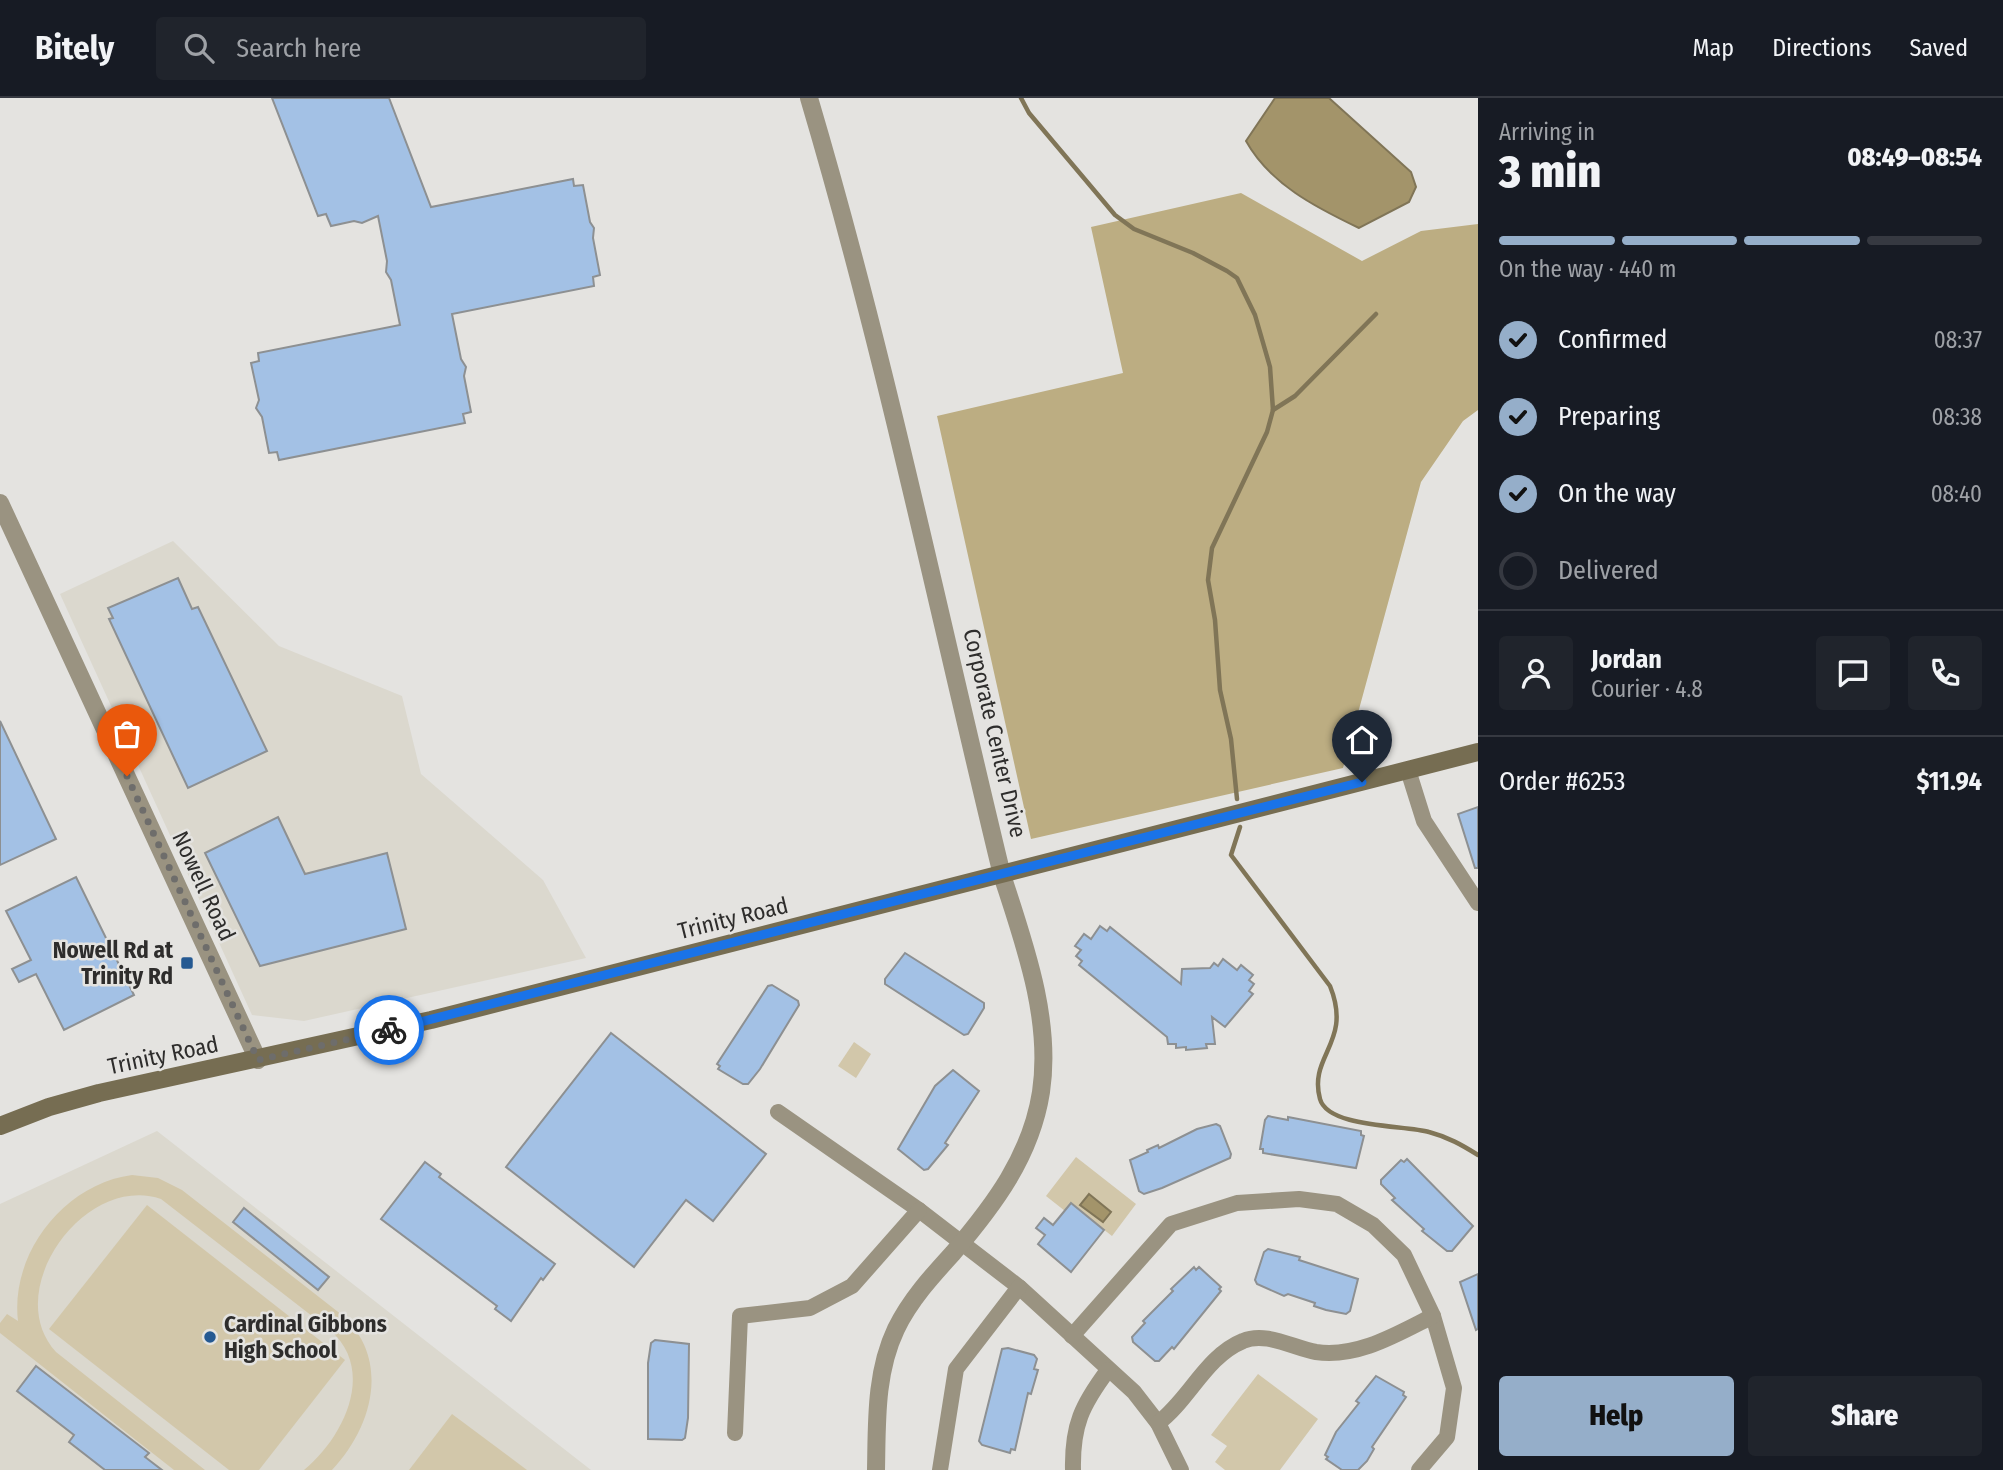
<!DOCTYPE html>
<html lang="en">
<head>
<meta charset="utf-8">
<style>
  body { margin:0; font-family:"Fira Sans Condensed",sans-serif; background:#20242c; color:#f1f3f6; height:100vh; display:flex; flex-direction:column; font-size:26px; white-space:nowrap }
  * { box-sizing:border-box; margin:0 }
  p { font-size:23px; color:#9ea1a6 }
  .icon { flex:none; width:38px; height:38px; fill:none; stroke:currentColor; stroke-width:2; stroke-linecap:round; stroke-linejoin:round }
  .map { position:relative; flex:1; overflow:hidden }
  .panel { display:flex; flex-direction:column; background:#171b24; width:525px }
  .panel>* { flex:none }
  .pin { position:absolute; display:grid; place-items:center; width:60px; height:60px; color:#fff; margin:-72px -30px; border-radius:50% 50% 50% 0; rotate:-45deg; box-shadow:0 0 7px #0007 }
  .pin .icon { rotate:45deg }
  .courier { position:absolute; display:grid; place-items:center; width:70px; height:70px; margin:-35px; border:5px solid #1a73e8; border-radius:50%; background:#fff; color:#222; box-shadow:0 2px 9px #0007 }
  .head em { font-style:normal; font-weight:800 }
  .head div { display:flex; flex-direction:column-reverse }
  .head { display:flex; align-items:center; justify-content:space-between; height:119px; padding:0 21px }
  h1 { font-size:46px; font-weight:800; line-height:52px }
  .bar { display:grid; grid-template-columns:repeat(4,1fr); gap:10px 7px; align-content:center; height:84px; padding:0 21px }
  .bar i { height:9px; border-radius:5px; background:#363941 }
  .bar .selected { background:#95aec9 }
  .bar p { grid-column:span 4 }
  .line { display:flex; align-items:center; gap:18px; padding:0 21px; border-top:2px solid #363941 }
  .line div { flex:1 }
  .round { display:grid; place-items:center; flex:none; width:74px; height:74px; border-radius:7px; background:#20242c }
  ol { padding:0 21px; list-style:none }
  li { display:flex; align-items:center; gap:21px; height:77px }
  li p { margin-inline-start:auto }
  li .icon { padding:7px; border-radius:50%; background:#95aec9; color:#111; stroke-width:4 }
  li:last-child { color:#9ea1a6 }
  li i { width:38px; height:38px; border:4px solid #363941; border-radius:50% }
  .cta { display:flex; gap:14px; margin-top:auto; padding:14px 21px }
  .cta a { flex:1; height:80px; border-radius:7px; background:#95aec9; color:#111; font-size:28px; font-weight:800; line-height:80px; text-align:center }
  .cta a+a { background:#20242c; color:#f1f3f6 }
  header { display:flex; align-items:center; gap:42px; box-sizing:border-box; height:98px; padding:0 35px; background:#171b24; border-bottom:2px solid #363941 }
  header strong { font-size:33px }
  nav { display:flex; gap:38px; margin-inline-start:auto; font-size:24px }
  .search { width:490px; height:63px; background:#20242c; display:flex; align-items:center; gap:18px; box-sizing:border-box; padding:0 24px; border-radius:7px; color:#9ea1a6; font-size:26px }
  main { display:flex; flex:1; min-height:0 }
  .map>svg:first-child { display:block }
  .built { fill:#dbd8ce }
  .green { fill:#d2c7aa }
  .forest { fill:#bcad82 }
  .water { fill:#a3946a; stroke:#807557; stroke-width:2 }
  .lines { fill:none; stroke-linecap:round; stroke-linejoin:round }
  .stream { stroke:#807557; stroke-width:4.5 }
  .building { fill:#a3c1e5; stroke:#8d9092; stroke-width:2 }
  .minor { stroke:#9a9381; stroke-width:16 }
  .tertiary { stroke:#9a9381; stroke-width:18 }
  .secondary { stroke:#766d52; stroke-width:18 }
  .done { stroke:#6e6d6b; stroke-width:7; stroke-dasharray:0 12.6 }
  .route { stroke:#1a73e8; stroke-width:9 }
  .poi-dot { fill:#255992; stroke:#e4e3e0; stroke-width:2.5 }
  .labels { text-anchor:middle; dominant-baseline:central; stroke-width:5; stroke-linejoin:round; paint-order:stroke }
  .street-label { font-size:23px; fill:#2e2d2c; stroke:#e4e3e0 }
  .poi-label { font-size:23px; font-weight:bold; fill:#2e2d2c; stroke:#e4e3e0; text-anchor:end }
</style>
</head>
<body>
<header>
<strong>Bitely</strong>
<div class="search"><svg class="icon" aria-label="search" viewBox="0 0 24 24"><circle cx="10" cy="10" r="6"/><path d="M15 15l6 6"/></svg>Search here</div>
<nav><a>Map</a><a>Directions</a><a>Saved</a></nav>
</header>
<main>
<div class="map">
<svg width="1478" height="1372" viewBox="0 0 1478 1372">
  <rect width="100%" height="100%" fill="#e4e3e0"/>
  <g class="built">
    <polygon points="173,443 279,548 402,598 421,676 543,782 586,860 304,923 252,917 60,496"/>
    <polygon points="157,1033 591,1372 0,1372 0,1106"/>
  </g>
  <g class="green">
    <polygon points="854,944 871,956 856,980 838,968"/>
    <polygon points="1076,1059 1136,1106 1112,1138 1071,1106 1065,1113 1046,1098"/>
    <path d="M 132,1077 L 158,1080 L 182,1092 L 342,1217 C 391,1261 373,1329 332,1372 L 304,1372 C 343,1340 377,1273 330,1232 L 161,1101 C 85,1075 0,1193 56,1254 L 205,1372 L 174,1372 L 0,1235 L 0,1225 L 7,1216 L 18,1223 C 10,1156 64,1086 132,1077 Z"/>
    <polygon points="147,1107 345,1262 259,1372 229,1372 49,1231"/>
    <polygon points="1258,1276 1318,1321 1280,1372 1225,1372 1215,1364 1227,1348 1211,1337"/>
    <polygon points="452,1316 527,1372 409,1372"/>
  </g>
  <polygon class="forest" points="1241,95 1362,163 1421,133 1478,126 1478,312 1463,323 1421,384 1343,670 1031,741 937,318 1123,275 1091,129"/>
  <g class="water">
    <path d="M 1275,0 L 1329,0 L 1411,74 L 1416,89 L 1409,104 L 1359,130 C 1315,109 1270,86 1246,43 Z"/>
    <polygon points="1089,1096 1111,1114 1103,1124 1080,1107"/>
  </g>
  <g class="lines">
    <g class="stream">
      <polyline points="1021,0 1029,15 1115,117 1134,131 1193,155 1227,173 1237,180 1255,217 1270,269 1273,312 1267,334 1212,450 1208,482 1215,522 1220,592 1231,641 1237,701"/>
      <polyline points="1273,312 1295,298 1376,216"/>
      <path d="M 1240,729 L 1231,757 L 1330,888 C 1353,945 1308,957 1320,1001 C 1328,1030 1405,1027 1429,1034 C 1448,1039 1462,1047 1478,1057"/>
    </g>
  </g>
  <g class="building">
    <polygon points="272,0 389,0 431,109 573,81 574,88 583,87 590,124 594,130 593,140 600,177 593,179 594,188 452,216 461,261 466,269 464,278 471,314 463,316 465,325 279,362 277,354 269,355 262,319 256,310 259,302 251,265 259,263 258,255 400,227 391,182 386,174 387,163 378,118 362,125 354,123 331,128 326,116 318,118"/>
    <polygon points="178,480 192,511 198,509 267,653 188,690 109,521 113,520 108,510"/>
    <polygon points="0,623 56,741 0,767"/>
    <polygon points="1478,709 1478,770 1475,770 1458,716"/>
    <polygon points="278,719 305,776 387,755 406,831 260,868 205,755"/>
    <polygon points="76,779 134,897 64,932 36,876 19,884 12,871 31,862 6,813"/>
    <polygon points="1100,828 1107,833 1110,829 1181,886 1182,871 1210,870 1214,865 1218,868 1223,861 1237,872 1241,867 1253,877 1249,882 1254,886 1249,893 1253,896 1225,929 1212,919 1215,946 1206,946 1207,950 1186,952 1186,949 1176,950 1176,946 1168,946 1167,939 1079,867 1082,863 1076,858 1081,852 1075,848 1084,836 1091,841"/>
    <polygon points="905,855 984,905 984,910 968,936 964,937 885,886 885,881"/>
    <polygon points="772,887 798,903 799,907 760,971 748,986 743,986 718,971 720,968 717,966 768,888"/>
    <polygon points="611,935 766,1056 713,1123 686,1102 634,1169 506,1069"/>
    <polygon points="953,972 979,993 945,1045 948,1047 928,1071 924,1072 898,1051 935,988"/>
    <polygon points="1268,1018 1288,1022 1288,1019 1361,1033 1361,1037 1364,1038 1356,1070 1263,1055 1263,1051 1260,1051 1265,1022"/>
    <polygon points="1216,1026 1220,1028 1231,1056 1230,1060 1162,1090 1144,1096 1139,1093 1130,1062 1148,1054 1147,1052 1158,1047 1159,1050 1197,1031"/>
    <polygon points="1407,1061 1473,1128 1452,1153 1447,1153 1422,1133 1424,1131 1392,1102 1395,1100 1381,1086 1381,1082 1401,1062 1404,1064"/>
    <polygon points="425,1064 441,1076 439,1079 555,1166 543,1182 541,1180 511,1223 495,1211 497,1208 381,1121"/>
    <polygon points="1071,1105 1104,1132 1071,1174 1038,1146 1045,1137 1036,1130 1044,1120 1053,1127"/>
    <polygon points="244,1110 329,1179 318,1192 233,1124"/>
    <polygon points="1268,1151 1300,1159 1299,1162 1358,1181 1350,1213 1346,1216 1326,1212 1314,1208 1315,1205 1288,1196 1284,1198 1257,1186 1255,1182 1264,1154"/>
    <polygon points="1194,1169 1196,1172 1199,1169 1221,1189 1219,1191 1221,1193 1174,1251 1172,1249 1159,1263 1155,1263 1133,1244 1132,1239 1145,1225 1143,1223 1173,1193 1171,1191"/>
    <polygon points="1478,1176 1478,1231 1476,1232 1460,1184"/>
    <polygon points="655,1242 689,1246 688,1320 685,1340 682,1342 648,1341 648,1265 651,1245"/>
    <polygon points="1008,1250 1034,1257 1037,1261 1034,1271 1038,1272 1031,1296 1028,1295 1015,1352 1011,1351 1010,1355 982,1347 979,1343 1002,1251"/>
    <polygon points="36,1268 149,1355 145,1359 162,1372 105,1372 69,1344 74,1337 17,1293"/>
    <polygon points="1376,1278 1404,1294 1403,1297 1406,1299 1372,1349 1374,1351 1367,1363 1358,1372 1342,1372 1326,1361 1328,1359 1325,1357 1336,1334 1359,1305 1356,1303"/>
  </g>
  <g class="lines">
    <g class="minor">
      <polyline points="1408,672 1424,723 1478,805"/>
      <polyline points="778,1014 919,1112 1019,1189 1134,1294 1158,1325 1181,1372"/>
      <polyline points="1072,1238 1171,1126 1237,1105 1299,1101 1337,1106 1373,1127 1404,1157 1433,1218 1454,1290 1447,1339 1419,1372"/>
      <path d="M 1158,1325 C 1189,1302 1206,1258 1243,1243 C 1266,1233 1293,1250 1316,1254 C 1358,1260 1397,1236 1433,1218"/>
      <polyline points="735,1335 740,1218 810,1210 852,1188 919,1112"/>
      <polyline points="940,1372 956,1271 1019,1189"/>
      <path d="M 1073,1372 C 1072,1327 1082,1307 1108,1272"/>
    </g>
    <g class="tertiary">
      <path d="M 809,0 C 885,256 939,518 1002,777 C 1024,845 1052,921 1041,994 C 1031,1058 994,1107 953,1155 C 932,1178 910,1202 896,1231 C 875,1275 877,1325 876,1372"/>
      <polyline points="0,405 258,962"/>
    </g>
    <polyline class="secondary" points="0,1028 49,1009 99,995 431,922 1478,654"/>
  </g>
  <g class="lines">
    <polyline class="done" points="127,678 258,962 389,932"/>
    <polyline class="route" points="389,932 1362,684"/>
  </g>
  <g class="poi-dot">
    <rect x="180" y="858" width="14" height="14" rx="3.5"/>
    <circle cx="210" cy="1239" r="7"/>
  </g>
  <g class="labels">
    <g class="street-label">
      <text transform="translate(995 635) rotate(77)">Corporate Center Drive</text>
      <text transform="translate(204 788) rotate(65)">Nowell Road</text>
      <text transform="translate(733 820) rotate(-14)">Trinity Road</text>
      <text transform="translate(163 957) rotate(-12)">Trinity Road</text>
    </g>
    <g class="poi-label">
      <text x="173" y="852">Nowell Rd at<tspan x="173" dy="26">Trinity Rd</tspan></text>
      <text x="224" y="1226" text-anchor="start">Cardinal Gibbons<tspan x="224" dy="26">High School</tspan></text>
    </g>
  </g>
</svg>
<div class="pin" style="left:127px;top:678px;background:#ea580c"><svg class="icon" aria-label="bag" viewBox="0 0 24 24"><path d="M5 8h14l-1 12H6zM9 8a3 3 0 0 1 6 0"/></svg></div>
<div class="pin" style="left:1362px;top:684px;background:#1f2937"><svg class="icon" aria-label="home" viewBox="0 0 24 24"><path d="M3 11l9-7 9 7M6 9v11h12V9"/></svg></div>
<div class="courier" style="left:389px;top:932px"><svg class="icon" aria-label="bike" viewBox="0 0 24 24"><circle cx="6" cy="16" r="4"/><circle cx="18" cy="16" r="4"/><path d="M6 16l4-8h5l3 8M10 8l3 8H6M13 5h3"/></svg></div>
</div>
<section class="panel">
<div class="head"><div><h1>3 min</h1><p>Arriving in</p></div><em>08:49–08:54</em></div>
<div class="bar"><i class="selected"></i><i class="selected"></i><i class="selected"></i><i></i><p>On the way · 440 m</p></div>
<ol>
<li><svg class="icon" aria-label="check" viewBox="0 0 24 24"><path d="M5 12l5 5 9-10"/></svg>Confirmed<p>08:37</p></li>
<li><svg class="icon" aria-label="check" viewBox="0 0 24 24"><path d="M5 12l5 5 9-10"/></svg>Preparing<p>08:38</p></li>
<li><svg class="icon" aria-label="check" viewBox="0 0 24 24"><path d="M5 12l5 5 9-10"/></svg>On the way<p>08:40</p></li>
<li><i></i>Delivered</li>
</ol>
<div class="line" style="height:126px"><a class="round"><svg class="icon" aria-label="person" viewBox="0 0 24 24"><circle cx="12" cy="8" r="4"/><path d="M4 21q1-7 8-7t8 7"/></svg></a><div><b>Jordan</b><p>Courier · 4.8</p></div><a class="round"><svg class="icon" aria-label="chat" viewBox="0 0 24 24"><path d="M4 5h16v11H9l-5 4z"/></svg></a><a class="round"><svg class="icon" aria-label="phone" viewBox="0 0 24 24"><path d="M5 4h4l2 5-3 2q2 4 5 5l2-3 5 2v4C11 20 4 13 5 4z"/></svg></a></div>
<div class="line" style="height:91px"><div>Order #6253</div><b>$11.94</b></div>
<div class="cta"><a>Help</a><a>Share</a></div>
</section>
</main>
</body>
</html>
